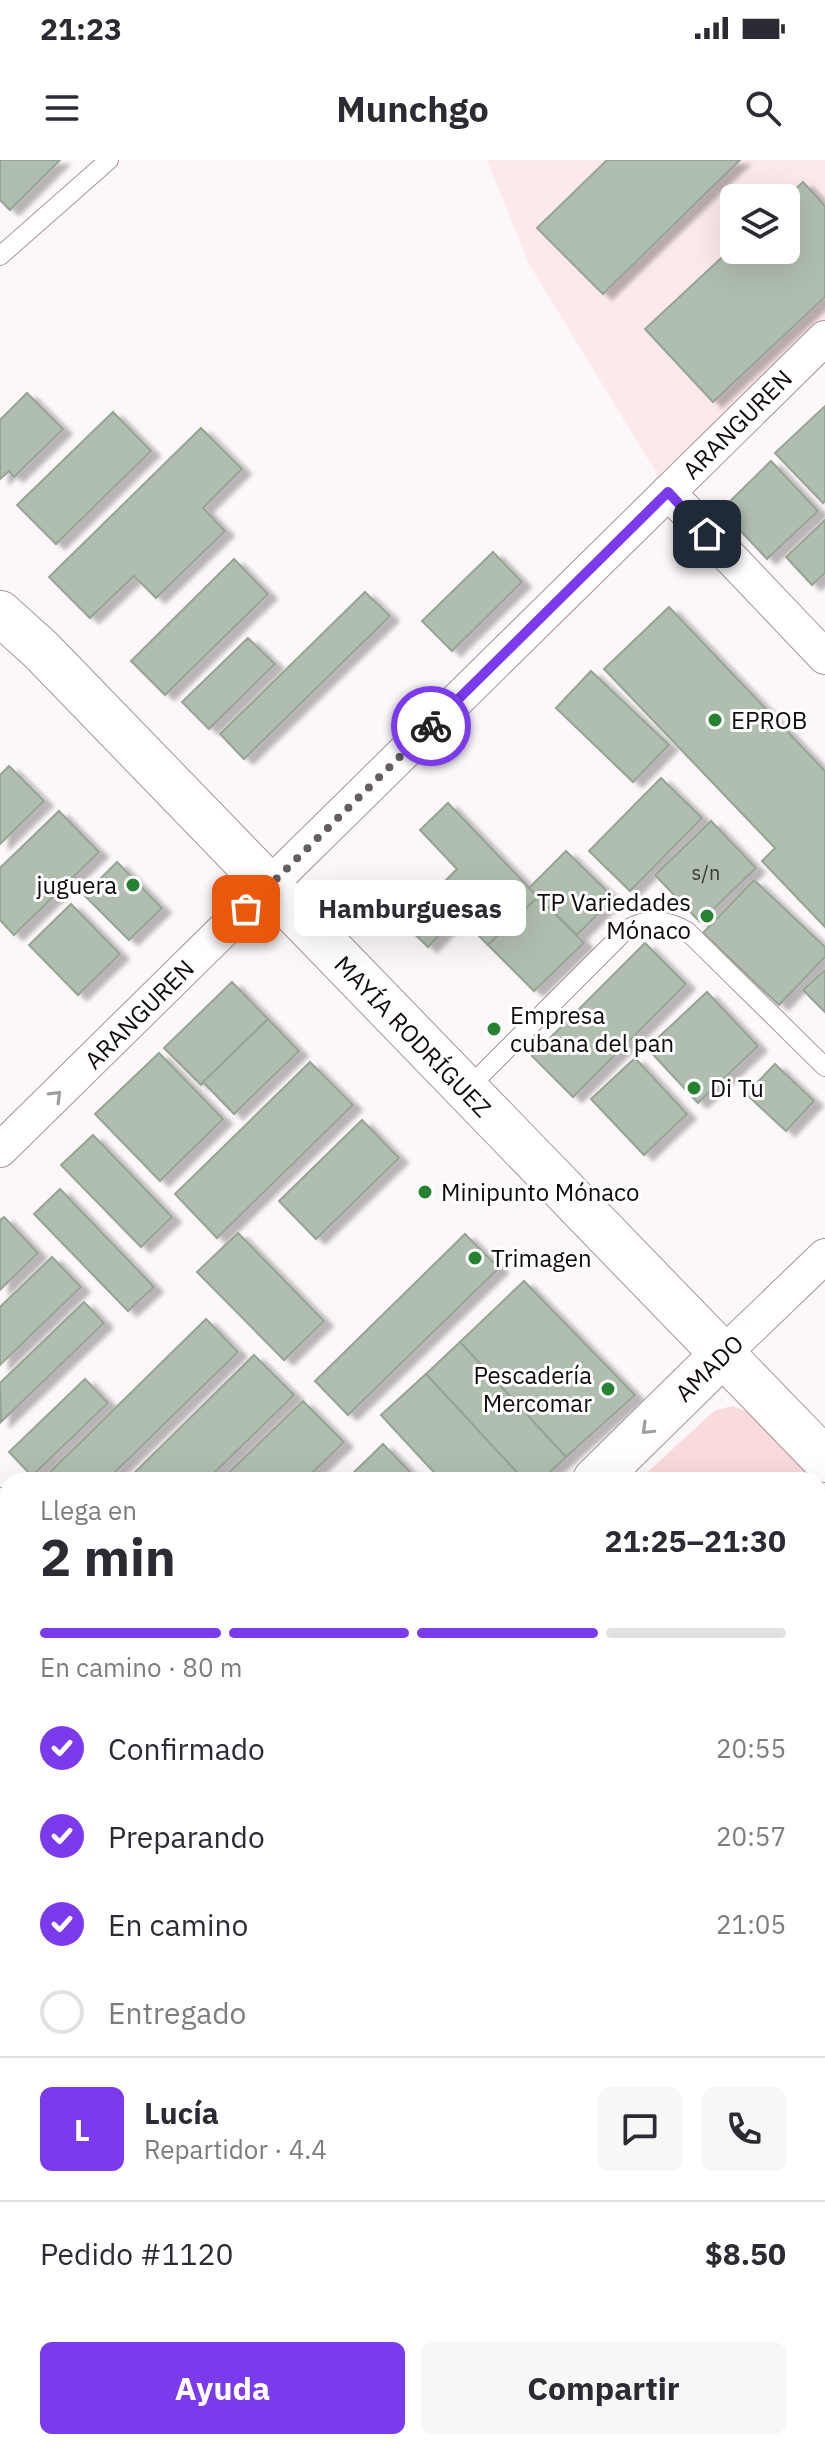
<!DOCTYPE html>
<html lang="es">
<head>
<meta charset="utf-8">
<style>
  body { margin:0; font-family:"IBM Plex Sans",sans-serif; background:#f7f7f7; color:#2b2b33; height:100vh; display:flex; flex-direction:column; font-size:30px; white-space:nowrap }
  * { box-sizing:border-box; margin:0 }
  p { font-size:26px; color:#7c7c81 }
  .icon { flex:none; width:44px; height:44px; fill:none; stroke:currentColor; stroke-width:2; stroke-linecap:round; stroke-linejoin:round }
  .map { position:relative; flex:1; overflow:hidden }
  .details { position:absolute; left:0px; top:1312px; width:826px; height:978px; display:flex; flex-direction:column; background:#fff; border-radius:24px 24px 0 0; box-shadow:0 8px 32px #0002 }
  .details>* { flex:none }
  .controls { position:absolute; left:720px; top:24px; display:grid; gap:16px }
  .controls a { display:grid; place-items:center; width:80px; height:80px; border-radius:12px; background:#fff; box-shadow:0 8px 32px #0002; font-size:40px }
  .pin { position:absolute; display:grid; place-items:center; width:68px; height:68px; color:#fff; margin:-34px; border-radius:16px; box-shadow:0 4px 12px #0006 }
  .courier { position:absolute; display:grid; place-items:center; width:80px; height:80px; margin:-40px; border:6px solid #7c3aed; border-radius:50%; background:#fff; color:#222; box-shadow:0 2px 10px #0007 }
  .bubble { position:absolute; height:56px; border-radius:12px; background:#fff; box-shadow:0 8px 32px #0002; font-size:26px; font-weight:700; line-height:56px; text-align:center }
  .overview em { font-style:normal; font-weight:700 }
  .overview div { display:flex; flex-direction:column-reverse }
  .overview { display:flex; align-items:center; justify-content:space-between; height:136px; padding:0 40px }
  h1 { font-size:52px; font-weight:700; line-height:60px }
  .bar { display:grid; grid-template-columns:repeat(4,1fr); gap:12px 8px; align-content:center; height:96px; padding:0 40px }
  .bar i { height:10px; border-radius:6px; background:#e1e1e2 }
  .bar .current { background:#7c3aed }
  .bar p { grid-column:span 4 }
  .line { display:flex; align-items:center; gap:20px; padding:0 40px; border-top:2px solid #e1e1e2 }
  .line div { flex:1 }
  .round { display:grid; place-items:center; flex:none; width:84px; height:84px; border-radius:12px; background:#f7f7f7 }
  ol { padding:0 40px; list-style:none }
  li { display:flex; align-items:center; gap:24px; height:88px }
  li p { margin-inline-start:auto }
  li .icon { padding:8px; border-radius:50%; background:#7c3aed; color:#fff; stroke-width:4 }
  li:last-child { color:#7c7c81 }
  li i { width:44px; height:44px; border:4px solid #e1e1e2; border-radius:50% }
  .action { display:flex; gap:16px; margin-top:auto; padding:16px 40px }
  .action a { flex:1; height:92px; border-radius:12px; background:#7c3aed; color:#fff; font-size:32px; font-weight:700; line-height:92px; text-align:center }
  .action a+a { background:#f7f7f7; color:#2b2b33 }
  .status { display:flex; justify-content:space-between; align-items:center; height:56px; padding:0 40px; background:#fff; direction:ltr }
  .status svg { height:22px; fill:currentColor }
  header { display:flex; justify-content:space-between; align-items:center; height:104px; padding:0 40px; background:#fff; font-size:36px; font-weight:700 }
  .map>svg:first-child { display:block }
  .built { fill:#fce9eb; fill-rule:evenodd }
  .green { fill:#f9dadd }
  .building { fill:#b0beb0; stroke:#96a496; stroke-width:2; filter:url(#shadow) }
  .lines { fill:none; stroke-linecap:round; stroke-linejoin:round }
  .service-casing { stroke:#aa9597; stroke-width:20 }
  .minor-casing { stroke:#aa9597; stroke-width:36 }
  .secondary-casing { stroke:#aa9597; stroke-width:46 }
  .path { stroke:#918c8d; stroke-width:5; stroke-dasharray:6 4; stroke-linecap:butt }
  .service { stroke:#fff; stroke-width:18 }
  .minor { stroke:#fff; stroke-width:34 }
  .secondary { stroke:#fff; stroke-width:44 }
  .oneway { stroke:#a09d9e }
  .done { stroke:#645e5f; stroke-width:8; stroke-dasharray:0 14.4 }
  .route { stroke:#7c3aed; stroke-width:10 }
  .poi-dot { fill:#268131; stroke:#fff; stroke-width:3 }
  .labels { text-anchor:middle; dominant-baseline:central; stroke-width:6; stroke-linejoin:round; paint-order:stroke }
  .number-label { font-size:20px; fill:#3a3835 }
  .street-label { font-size:24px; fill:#120b0c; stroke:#fff }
  .poi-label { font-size:24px; fill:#120b0c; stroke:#fff; text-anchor:start }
</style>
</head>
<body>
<div class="status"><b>21:23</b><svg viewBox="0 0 49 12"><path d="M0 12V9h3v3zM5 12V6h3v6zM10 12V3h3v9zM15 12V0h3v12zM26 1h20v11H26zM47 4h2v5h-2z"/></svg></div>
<header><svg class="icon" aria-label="menu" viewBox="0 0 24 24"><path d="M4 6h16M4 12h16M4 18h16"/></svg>Munchgo<svg class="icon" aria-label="search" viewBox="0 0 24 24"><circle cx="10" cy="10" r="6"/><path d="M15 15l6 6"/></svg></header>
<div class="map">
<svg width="825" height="2289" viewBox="0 0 825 2289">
  <defs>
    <filter id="shadow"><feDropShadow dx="9" dy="5" stdDeviation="2" flood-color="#0004"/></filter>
  </defs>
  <rect width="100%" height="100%" fill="#fcf7f8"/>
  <path class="built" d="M 487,0 L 825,0 L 825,179 L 668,332 L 529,104 ZM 734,38 L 786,38 L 786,90 L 734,90 Z"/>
  <g class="green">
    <polygon points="732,1246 751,1253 815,1320 639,1320 714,1251"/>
    <polygon points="818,1323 825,1330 825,1445 818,1449"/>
  </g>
  <g class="building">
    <polygon points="0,0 60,0 10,50 0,40"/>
    <polygon points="607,0 740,0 603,134 537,68"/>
    <polygon points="803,22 825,46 825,137 713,242 645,169 734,86 734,90 786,90 786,38"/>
    <polygon points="27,233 63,269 14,317 9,311 0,319 0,260"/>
    <polygon points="825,246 825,341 823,343 775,293"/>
    <polygon points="113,252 151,291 56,384 17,345"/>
    <polygon points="201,268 242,309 203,348 225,371 156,438 134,416 90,458 49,417"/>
    <polygon points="771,301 818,351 767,399 721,350"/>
    <polygon points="825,360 825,413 812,425 786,397"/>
    <polygon points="493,392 522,422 452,491 422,461"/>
    <polygon points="234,399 268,434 165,535 131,501"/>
    <polygon points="365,432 390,456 244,599 220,574"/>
    <polygon points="669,447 825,611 825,767 762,701 775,688 604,509"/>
    <polygon points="248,478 275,504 209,569 182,542"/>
    <polygon points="591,511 669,585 633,622 556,548"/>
    <polygon points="9,606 44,641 0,684 0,615"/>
    <polygon points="661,618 702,658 630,731 589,691"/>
    <polygon points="448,643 538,737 488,785 435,731 457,709 420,670"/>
    <polygon points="59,651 99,692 14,775 0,760 0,708"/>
    <polygon points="711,661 756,708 700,762 655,715"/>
    <polygon points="566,691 614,738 577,775 529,728"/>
    <polygon points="117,702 162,748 129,780 84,735"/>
    <polygon points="754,720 825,787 825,797 779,845 703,773"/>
    <polygon points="419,732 451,763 428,787 395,755"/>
    <polygon points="538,737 584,783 534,831 488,785"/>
    <polygon points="71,744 120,794 78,835 29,785"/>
    <polygon points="645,783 686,824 573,937 532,896"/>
    <polygon points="825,810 825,852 803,830"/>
    <polygon points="232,822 268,859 201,925 164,888"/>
    <polygon points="707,832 758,886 698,943 647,888"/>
    <polygon points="268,859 299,891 234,954 203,922"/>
    <polygon points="159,893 223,959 160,1021 95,954"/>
    <polygon points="635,898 687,954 644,995 591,939"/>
    <polygon points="310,902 353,945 217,1078 175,1034"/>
    <polygon points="775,904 814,941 786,971 746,934"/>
    <polygon points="362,960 399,998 316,1079 279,1041"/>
    <polygon points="93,975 172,1057 141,1087 61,1005"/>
    <polygon points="60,1029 154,1127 128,1151 34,1054"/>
    <polygon points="4,1057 38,1093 0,1130 0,1060"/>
    <polygon points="238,1073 324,1161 284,1200 197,1112"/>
    <polygon points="465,1074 499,1108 348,1255 315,1221"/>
    <polygon points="52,1097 81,1127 0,1205 0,1147"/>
    <polygon points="524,1121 635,1235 566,1297 460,1182"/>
    <polygon points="84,1142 104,1163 1,1262 0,1223"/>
    <polygon points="206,1159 238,1192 107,1320 43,1319"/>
    <polygon points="460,1182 566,1297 542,1320 524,1320 426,1214"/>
    <polygon points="254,1195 294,1235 207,1320 127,1320"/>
    <polygon points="426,1214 524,1320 441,1320 381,1255"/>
    <polygon points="85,1219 108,1243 32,1316 9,1292"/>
    <polygon points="303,1241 344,1282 305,1320 221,1320"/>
    <polygon points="383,1284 418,1320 346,1320"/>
    <polygon points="4,1433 8,1438 8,1488 0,1496 0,1437"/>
    <polygon points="8,1508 8,1561 0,1553 0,1515"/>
    <polygon points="825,1557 825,1627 818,1607 818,1559"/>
    <polygon points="0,1613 8,1637 8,1679 0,1682"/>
    <polygon points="825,1723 825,1754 818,1756 818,1725"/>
    <polygon points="825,1769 825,1805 818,1807 818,1772"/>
    <polygon points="825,1816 825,1846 818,1848 818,1818"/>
    <polygon points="825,1863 825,1926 818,1928 818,1865"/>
    <polygon points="0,1889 8,1913 8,1922 0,1925"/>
    <polygon points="8,1955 8,1994 0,1997 0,1958"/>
    <polygon points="8,2010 8,2042 0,2045 0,2013"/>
    <polygon points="8,2057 8,2103 0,2106 0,2059"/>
    <polygon points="825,2168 825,2255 818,2234 818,2171"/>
    <polygon points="818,2263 825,2289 790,2289 787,2282 818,2282"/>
    <polygon points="43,2282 140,2282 141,2285 131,2289 46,2289"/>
    <polygon points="502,2282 559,2282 561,2289 504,2289"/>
    <polygon points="667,2282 732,2282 735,2289 669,2289"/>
  </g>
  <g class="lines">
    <defs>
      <g id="service">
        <polyline points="0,96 109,0"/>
        <path d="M 466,930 L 627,769 C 649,757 665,759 687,771 L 825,907"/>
        <polyline points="818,1951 825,1971"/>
      </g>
      <g id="minor">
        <polyline points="668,332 825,497"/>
        <polyline points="0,990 825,178"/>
        <polyline points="722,1195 825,1096"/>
        <polyline points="0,1345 8,1353"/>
        <polyline points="818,2119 825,2117"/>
        <polyline points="619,2282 621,2289"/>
        <polyline points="329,2289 349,2282"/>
      </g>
      <g id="secondary">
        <polyline points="0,453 41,490 825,1300"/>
        <polyline points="595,1320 722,1195"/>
        <polyline points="818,1482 825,1477"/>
        <polyline points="0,1757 8,1755"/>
      </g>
    </defs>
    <use href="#service" class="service-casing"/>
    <use href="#minor" class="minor-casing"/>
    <use href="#secondary" class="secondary-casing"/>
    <polyline class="path" points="818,1377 825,1377"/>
    <use href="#service" class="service"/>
    <use href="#minor" class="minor"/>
    <use href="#secondary" class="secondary"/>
  </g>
  <defs><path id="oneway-chevron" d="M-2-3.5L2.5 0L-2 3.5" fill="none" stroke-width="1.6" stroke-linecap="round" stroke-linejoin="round" transform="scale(2)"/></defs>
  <g class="oneway">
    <use href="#oneway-chevron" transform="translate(56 936) rotate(-45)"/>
    <use href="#oneway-chevron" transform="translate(647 1269) rotate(136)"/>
  </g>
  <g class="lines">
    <polyline class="done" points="246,749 431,566"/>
    <polyline class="route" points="431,566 668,332 707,374"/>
  </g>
  <g class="poi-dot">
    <circle cx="715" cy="560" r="8"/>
    <circle cx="133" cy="725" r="8"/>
    <circle cx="707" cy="756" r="8"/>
    <circle cx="494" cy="869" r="8"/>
    <circle cx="694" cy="928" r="8"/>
    <circle cx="425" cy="1032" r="8"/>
    <circle cx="475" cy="1098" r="8"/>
    <circle cx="608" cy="1229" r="8"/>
  </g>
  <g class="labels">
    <g class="number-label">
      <text x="706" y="712">s/n</text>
    </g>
    <g class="street-label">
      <text transform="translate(737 264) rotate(-45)">ARANGUREN</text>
      <text transform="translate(139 854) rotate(-45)">ARANGUREN</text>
      <text transform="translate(413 876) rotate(46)">MAYÍA RODRÍGUEZ</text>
      <text transform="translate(709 1208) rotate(-44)">AMADO</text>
    </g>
    <g class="poi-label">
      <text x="731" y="560">EPROB</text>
      <text x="117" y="725" text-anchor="end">juguera</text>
      <text x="691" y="742" text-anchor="end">TP Variedades<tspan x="691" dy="28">Mónaco</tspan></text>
      <text x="510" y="855">Empresa<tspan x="510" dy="28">cubana del pan</tspan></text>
      <text x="710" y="928">Di Tu</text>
      <text x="441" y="1032">Minipunto Mónaco</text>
      <text x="491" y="1098">Trimagen</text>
      <text x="592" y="1215" text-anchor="end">Pescadería<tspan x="592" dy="28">Mercomar</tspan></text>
    </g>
  </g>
</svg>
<div class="controls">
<a><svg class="icon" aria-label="layers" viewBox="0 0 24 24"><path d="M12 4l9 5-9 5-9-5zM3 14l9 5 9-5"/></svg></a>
</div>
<div class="pin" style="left:246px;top:749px;background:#ea580c"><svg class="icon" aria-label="bag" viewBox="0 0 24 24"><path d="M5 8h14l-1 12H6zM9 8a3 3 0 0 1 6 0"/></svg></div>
<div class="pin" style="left:707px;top:374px;background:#1f2937"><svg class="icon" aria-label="home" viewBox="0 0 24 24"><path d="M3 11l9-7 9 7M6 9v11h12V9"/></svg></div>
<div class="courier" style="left:431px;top:566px"><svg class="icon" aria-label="bike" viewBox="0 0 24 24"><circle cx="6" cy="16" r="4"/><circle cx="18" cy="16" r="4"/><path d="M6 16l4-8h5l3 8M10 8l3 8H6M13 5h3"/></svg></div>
<div class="bubble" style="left:294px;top:720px;width:232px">Hamburguesas</div>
<section class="details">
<div class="overview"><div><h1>2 min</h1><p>Llega en</p></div><em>21:25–21:30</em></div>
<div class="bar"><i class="current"></i><i class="current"></i><i class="current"></i><i></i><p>En camino · 80 m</p></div>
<ol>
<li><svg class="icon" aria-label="check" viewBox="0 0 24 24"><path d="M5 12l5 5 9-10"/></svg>Confirmado<p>20:55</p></li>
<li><svg class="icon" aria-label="check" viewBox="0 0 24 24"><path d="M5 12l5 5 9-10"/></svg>Preparando<p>20:57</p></li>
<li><svg class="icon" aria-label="check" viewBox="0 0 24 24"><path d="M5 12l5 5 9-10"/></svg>En camino<p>21:05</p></li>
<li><i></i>Entregado</li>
</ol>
<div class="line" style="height:144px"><b class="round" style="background:#7c3aed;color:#fff">L</b><div><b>Lucía</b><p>Repartidor · 4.4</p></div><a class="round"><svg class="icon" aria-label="chat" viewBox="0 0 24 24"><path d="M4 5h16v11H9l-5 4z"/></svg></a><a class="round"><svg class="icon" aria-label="phone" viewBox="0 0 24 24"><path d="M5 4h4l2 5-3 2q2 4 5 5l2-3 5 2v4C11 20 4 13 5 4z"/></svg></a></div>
<div class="line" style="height:104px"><div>Pedido #1120</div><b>$8.50</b></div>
<div class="action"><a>Ayuda</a><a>Compartir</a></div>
</section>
</div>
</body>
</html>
